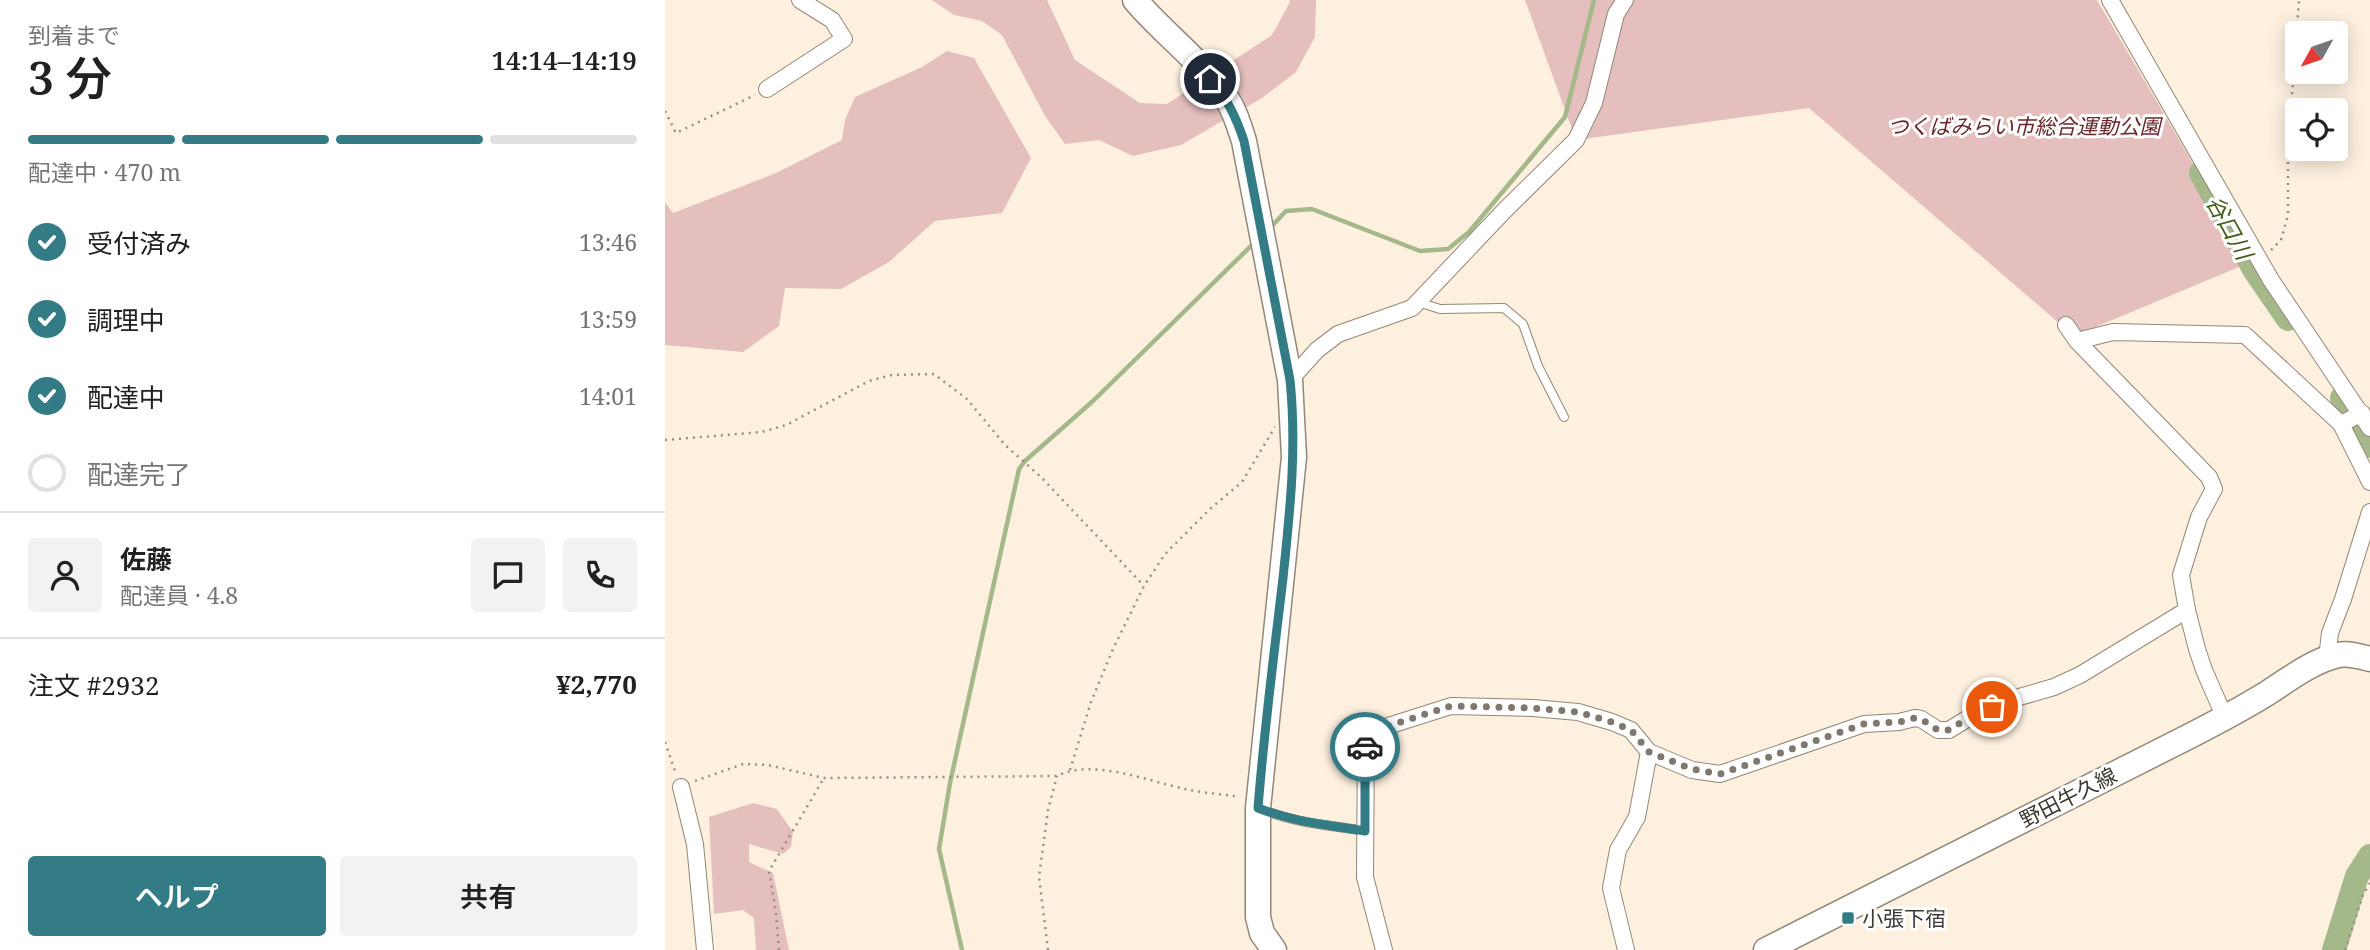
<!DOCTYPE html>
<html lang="ja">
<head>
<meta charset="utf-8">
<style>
  body { margin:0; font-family:"Noto Serif","Noto Sans JP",serif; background:#f2f2f2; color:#202124; height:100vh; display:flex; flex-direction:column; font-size:26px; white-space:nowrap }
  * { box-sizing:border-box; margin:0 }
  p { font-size:23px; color:#757577 }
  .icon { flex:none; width:38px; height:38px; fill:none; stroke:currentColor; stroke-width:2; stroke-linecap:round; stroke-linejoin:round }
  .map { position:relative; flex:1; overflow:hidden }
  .side { display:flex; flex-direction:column; background:#fff; width:665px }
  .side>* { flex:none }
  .needle { width:46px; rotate:230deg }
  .buttons { position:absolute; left:1620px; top:21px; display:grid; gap:14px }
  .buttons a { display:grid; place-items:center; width:63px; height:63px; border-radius:7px; background:#fff; box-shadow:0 4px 18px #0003; font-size:35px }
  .pin { position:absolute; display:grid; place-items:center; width:60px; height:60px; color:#fff; margin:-30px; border:4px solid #fff; border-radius:50%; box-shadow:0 2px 7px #0007 }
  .courier { position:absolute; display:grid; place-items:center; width:70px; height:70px; margin:-35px; border:5px solid #347c85; border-radius:50%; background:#fff; color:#222; box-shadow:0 2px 9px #0007 }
  .head em { font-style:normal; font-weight:600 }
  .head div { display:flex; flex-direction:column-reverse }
  .head { display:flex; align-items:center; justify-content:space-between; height:119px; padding:0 28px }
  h1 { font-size:46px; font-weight:600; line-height:52px }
  .bar { display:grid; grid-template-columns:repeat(4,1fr); gap:10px 7px; align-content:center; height:84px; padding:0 28px }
  .bar i { height:9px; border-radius:5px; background:#e0e0e0 }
  .bar .active { background:#347c85 }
  .bar p { grid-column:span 4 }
  .line { display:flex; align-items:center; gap:18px; padding:0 28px; border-top:2px solid #e0e0e0 }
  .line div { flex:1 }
  .round { display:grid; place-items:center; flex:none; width:74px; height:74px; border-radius:7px; background:#f2f2f2 }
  ol { padding:0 28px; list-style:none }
  li { display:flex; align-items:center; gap:21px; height:77px }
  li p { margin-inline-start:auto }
  li .icon { padding:7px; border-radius:50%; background:#347c85; color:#fff; stroke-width:4 }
  li:last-child { color:#757577 }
  li i { width:38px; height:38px; border:4px solid #e0e0e0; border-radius:50% }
  .cta { display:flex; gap:14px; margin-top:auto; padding:14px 28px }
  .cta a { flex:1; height:80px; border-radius:7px; background:#347c85; color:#fff; font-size:28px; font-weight:600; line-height:80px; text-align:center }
  .cta a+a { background:#f2f2f2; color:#202124 }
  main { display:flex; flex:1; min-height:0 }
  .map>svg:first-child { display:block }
  .green { fill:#e4bfbd }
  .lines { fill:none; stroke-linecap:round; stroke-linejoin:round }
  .stream { stroke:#a4b88a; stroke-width:4.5 }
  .river { stroke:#a4b88a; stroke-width:24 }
  .lane-casing { stroke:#928778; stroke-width:10 }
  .street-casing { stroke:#928778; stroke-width:18 }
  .primary-casing { stroke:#928778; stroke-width:27 }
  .path { stroke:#978e83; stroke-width:2.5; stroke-dasharray:2 5; stroke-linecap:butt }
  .lane { stroke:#fff; stroke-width:8 }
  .street { stroke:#fff; stroke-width:16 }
  .primary { stroke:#fff; stroke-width:24 }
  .done { stroke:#80786f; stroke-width:7; stroke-dasharray:0 12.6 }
  .route { stroke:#347c85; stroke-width:9 }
  .poi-dot { fill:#347c85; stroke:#fff; stroke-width:2.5 }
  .labels { text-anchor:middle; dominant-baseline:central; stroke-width:6; stroke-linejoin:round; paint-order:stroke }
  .park-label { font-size:21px; font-style:italic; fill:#6a2628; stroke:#fff }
  .street-label { font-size:21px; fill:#3d3832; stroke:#fff }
  .poi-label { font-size:21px; fill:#3d3832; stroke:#fff; text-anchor:start }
  .water-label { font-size:23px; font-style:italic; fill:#445c19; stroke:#fff }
</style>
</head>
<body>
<main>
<section class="side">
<div class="head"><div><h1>3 分</h1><p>到着まで</p></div><em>14:14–14:19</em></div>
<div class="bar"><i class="active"></i><i class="active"></i><i class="active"></i><i></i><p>配達中 · 470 m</p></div>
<ol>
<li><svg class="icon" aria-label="check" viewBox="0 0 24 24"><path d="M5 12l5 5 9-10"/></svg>受付済み<p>13:46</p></li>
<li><svg class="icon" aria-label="check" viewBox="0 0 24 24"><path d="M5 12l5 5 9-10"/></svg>調理中<p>13:59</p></li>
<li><svg class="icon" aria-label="check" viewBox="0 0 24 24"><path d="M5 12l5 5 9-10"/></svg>配達中<p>14:01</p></li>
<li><i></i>配達完了</li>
</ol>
<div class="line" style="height:126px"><a class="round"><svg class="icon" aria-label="person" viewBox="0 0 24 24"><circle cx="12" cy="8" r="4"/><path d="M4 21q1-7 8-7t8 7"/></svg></a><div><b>佐藤</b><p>配達員 · 4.8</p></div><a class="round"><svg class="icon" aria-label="chat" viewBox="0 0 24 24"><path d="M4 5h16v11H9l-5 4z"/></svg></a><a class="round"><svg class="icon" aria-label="phone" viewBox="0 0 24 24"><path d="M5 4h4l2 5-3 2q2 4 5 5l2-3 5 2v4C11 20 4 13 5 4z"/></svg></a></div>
<div class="line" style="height:91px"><div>注文 #2932</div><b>¥2,770</b></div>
<div class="cta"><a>ヘルプ</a><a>共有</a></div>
</section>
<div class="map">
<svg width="1705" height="950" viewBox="0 0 1705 950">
  <rect width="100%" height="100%" fill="#fdf0df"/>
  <g class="green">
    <polygon points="267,0 382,0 410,60 475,103 502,104 607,35 625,2 624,0 651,0 650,37 631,72 597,98 516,145 468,156 434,140 400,144 380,116 337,35 317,21 289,15"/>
    <polygon points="860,0 1432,0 1586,262 1409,336 1144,108 911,140"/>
    <polygon points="282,51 309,58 366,158 337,213 270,221 224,262 176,289 120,288 114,326 78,352 0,345 0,202 8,213 111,173 177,140 180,120 190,97 257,67"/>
    <polygon points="88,803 112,809 128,832 126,847 118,854 84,844 84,862 108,873 124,950 91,950 89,918 78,910 49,914 44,817"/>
  </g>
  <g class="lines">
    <g class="stream">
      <polyline points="606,227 621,211 647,209 755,251 783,249 804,232 900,117 929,0"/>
      <polyline points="297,950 274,849 285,783 354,469 360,461 428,401 587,245"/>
    </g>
    <g class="river">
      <polyline points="1536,173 1590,271 1623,319"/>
      <polyline points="1677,398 1705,446"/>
      <polyline points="1669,950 1692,876 1705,856"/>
    </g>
    <defs>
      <g id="lane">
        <polyline points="753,302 775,309 839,308 858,324 873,366 899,417"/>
        <path d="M 596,809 C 629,823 665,825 700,831"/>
      </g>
      <g id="street">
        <polyline points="1445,0 1606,280 1705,428"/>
        <polyline points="102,89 179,39 167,20 135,0"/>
        <polyline points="1401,325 1412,341 1544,477 1549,489 1534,517 1516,575 1522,610 1532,649 1539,670 1560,718"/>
        <polyline points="1412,341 1448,332 1580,335 1676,424 1697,413"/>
        <polyline points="625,380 652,350 673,334 747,308 839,211 911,140 929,103 951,14 960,0"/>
        <polyline points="1676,424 1705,482"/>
        <polyline points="1662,658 1665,633 1678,599 1705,512"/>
        <polyline points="16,787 30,844 40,950"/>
        <polyline points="719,950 700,877 701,733 786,706 868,708 913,712 947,722 966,730 984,752 1027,770 1055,774 1199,724 1234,722 1250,718 1256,719 1273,730 1284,730 1310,714 1344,700 1389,687 1415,675 1522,610"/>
        <polyline points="961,950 946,888 953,850 972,817 984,752"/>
      </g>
      <g id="primary">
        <path d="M 470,0 C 497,32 537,62 560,96 C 570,110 574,126 579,141 L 625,380 L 629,457 L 593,808 L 593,917 L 597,933 L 609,950"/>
        <path d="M 1101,950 L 1505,746 C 1537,730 1570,713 1601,694 C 1623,680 1647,661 1673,655 C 1684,653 1694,656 1705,659"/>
      </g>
    </defs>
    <use href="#lane" class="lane-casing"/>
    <use href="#street" class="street-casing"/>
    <use href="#primary" class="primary-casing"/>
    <g class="path">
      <polyline points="0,111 11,133 90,95"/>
      <polyline points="1606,250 1616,240 1623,215 1623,150 1634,0"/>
      <polyline points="0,440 97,432 121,425 204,381 227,375 269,374 302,399 340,445 376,477 479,586"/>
      <polyline points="0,742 11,774"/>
      <polyline points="405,770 426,702 448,649 479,586 500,554 546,508 577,482 610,427"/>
      <path d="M 30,781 L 78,764 L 103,765 L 159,778 L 392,776 C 427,758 483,781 520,789 C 538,793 556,794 574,797"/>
      <polyline points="114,950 111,913 104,871 159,778"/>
      <polyline points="383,950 374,877 383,810 392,776"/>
      <polyline points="1680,950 1698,895 1705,883"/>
    </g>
    <use href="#lane" class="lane"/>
    <use href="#street" class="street"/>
    <use href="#primary" class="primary"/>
  </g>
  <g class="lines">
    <polyline class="done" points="700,747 701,733 786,706 867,708 913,712 947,722 966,730 984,752 1027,769 1055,774 1199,724 1234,722 1250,718 1256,719 1273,730 1284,730 1310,714 1327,707"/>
    <path class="route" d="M 545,79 C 562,98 571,117 579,141 L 625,380 C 632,448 625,511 618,578 C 609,654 599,731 593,808 C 628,822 664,825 700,831 L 700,747"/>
  </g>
  <rect class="poi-dot" x="1176" y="911" width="14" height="14" rx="3.5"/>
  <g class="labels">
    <g class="park-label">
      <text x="1359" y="126">つくばみらい市総合運動公園</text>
    </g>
    <g class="street-label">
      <text transform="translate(1403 797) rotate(-27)">野田牛久線</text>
    </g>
    <g class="poi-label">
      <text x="1197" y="918">小張下宿</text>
    </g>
    <g class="water-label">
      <text transform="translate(1565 227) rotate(61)">谷口川</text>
    </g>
  </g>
</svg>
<div class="buttons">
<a><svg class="needle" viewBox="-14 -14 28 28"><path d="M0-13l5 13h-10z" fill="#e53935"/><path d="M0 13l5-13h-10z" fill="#757577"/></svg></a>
<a><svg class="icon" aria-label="locate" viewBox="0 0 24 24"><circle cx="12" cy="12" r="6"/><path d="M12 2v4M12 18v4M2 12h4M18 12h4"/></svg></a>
</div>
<div class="pin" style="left:1327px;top:707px;background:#ea580c"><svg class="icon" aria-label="bag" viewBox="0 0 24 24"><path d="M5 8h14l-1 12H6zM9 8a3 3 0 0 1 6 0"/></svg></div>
<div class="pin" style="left:545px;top:79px;background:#1f2937"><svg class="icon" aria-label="home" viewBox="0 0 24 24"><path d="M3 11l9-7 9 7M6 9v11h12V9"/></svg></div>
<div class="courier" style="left:700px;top:747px"><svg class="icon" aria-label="car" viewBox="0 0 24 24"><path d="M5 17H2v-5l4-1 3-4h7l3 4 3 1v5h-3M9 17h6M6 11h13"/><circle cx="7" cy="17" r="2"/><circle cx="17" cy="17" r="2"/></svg></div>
</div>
</main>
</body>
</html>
